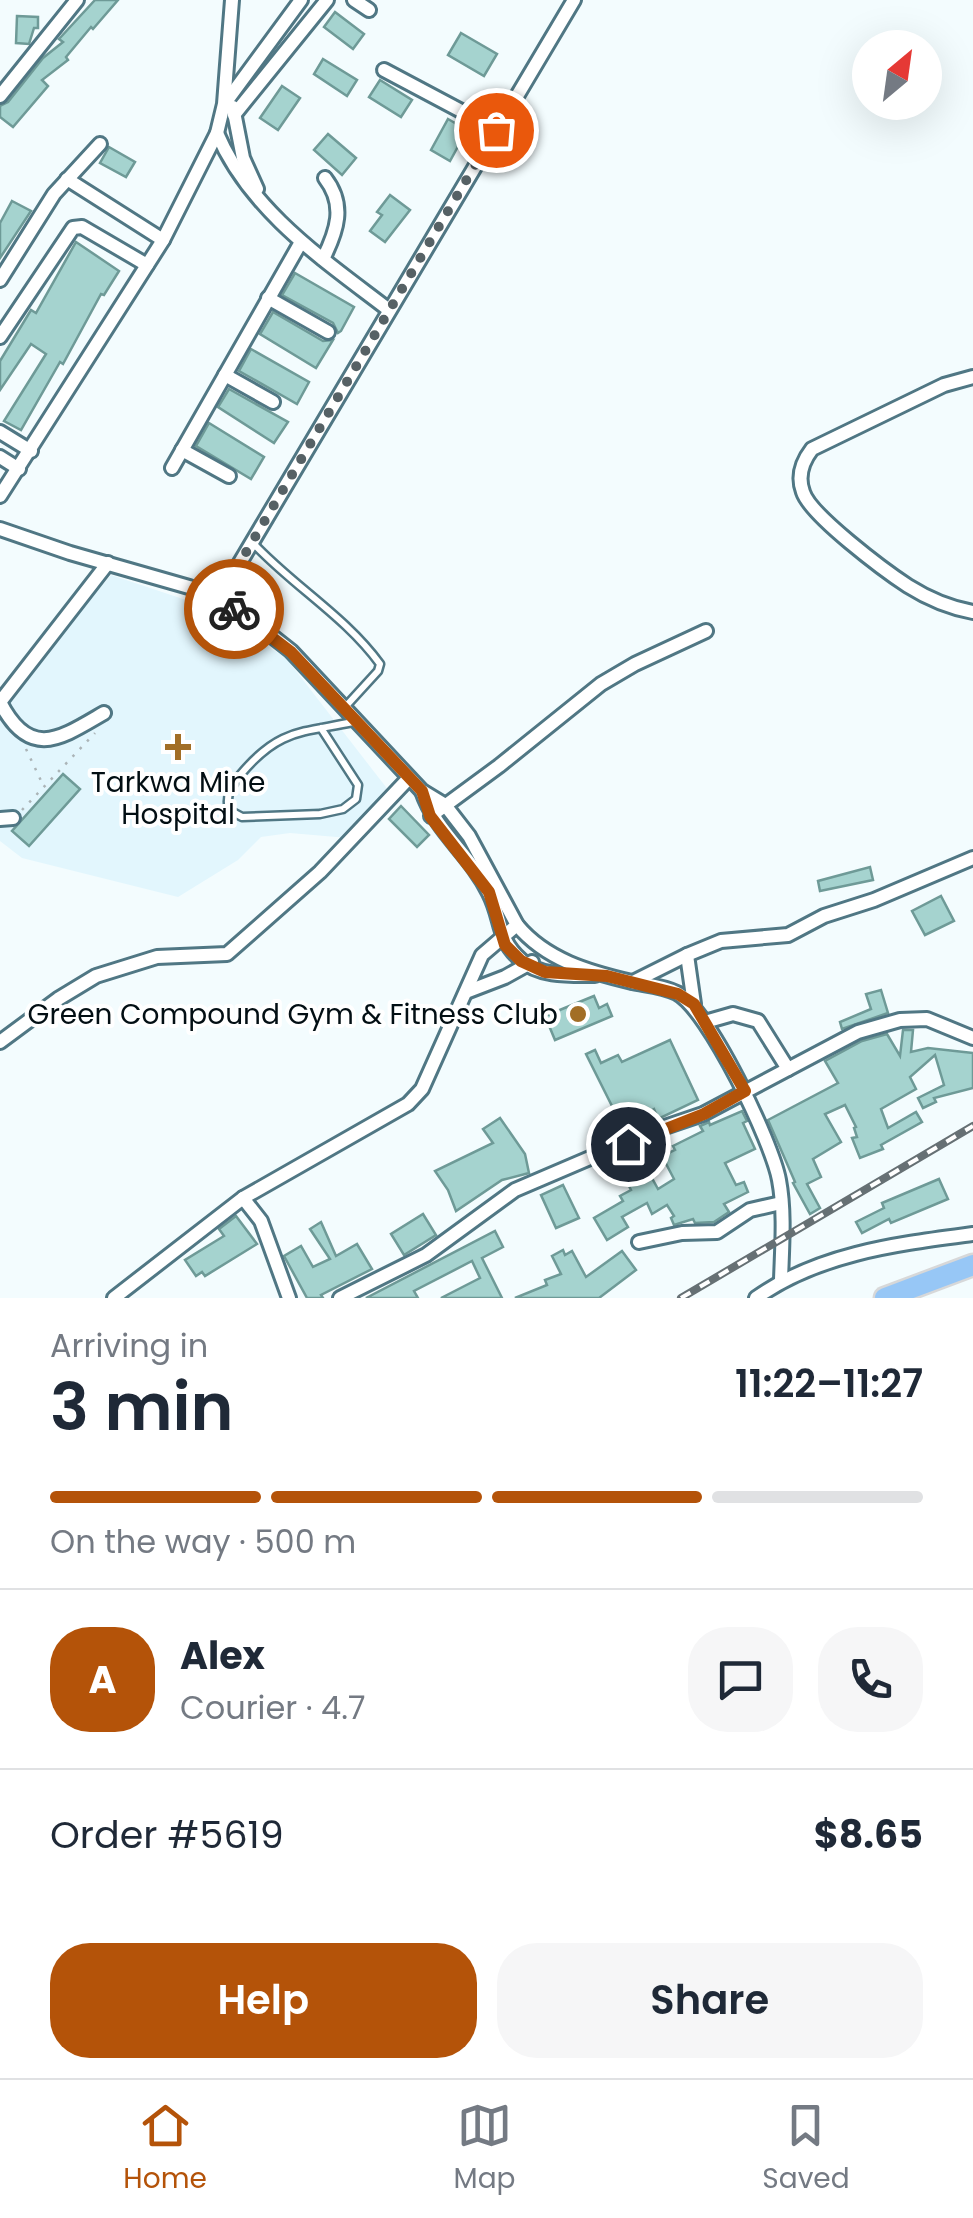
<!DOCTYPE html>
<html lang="en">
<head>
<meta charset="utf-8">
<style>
  body { margin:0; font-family:Poppins,sans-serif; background:#f6f6f7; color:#1f2937; height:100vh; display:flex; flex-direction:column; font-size:38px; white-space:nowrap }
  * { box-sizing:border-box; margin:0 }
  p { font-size:32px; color:#747a83 }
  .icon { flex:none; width:55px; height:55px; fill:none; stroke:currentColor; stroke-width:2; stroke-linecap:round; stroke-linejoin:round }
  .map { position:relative; height:1298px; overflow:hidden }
  .sheet { display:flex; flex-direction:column; background:#fff; flex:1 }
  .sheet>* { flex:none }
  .needle { width:65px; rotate:29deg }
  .controls { position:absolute; left:852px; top:30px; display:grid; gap:20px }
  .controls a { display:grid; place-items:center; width:90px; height:90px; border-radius:50%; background:#fff; box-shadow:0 10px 40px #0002; font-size:50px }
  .pin { position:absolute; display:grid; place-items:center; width:85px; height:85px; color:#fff; margin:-42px; border:5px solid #fff; border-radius:50%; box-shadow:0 2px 10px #0007 }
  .courier { position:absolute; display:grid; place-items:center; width:100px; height:100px; margin:-50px; border:8px solid #b45309; border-radius:50%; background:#fff; color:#222; box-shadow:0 2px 12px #0007 }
  .headline em { font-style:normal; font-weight:600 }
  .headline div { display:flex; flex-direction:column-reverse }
  .headline { display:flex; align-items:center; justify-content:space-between; height:170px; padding:0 50px }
  h1 { font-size:65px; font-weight:600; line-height:75px }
  .bar { display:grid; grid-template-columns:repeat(4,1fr); gap:15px 10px; align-content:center; height:120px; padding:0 50px }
  .bar i { height:12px; border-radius:8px; background:#e0e1e3 }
  .bar .active { background:#b45309 }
  .bar p { grid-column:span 4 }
  .line { display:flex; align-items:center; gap:25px; padding:0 50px; border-top:2px solid #e0e1e3 }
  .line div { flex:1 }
  .round { display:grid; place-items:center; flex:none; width:105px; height:105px; border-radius:40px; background:#f6f6f7 }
  .cta { display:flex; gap:20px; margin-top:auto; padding:20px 50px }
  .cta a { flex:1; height:115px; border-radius:40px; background:#b45309; color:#fff; font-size:40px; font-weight:600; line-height:115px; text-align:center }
  .cta a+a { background:#f6f6f7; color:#1f2937 }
  .tab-bar { display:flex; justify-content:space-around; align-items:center; height:140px; border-top:2px solid #e0e1e3; background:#fff; font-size:28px; color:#747a83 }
  .tab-bar a { display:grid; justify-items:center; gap:5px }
  .tab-bar .active { color:#b45309 }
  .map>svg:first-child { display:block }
  .built { fill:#e2f6fd }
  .building { fill:#a5d3cf; stroke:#6e9a97; stroke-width:2.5 }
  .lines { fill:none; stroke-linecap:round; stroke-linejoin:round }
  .service-casing { stroke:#507784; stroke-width:11 }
  .minor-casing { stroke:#507784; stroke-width:18 }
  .primary-casing { stroke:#d7d8d9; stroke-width:25 }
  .path { stroke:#abb4b7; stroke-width:2.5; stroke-dasharray:2.5 8; stroke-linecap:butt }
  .service { stroke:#fff; stroke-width:6 }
  .minor { stroke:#fff; stroke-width:12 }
  .primary { stroke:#97c7f6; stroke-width:20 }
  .rail-casing { stroke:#667074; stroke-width:8 }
  .rail { stroke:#fff; stroke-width:4; stroke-dasharray:11; stroke-linecap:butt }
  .done { stroke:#566165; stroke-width:10; stroke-dasharray:0 18 }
  .route { stroke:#b45309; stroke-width:12 }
  .poi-dot { fill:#a26e26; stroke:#fff; stroke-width:4 }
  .labels { text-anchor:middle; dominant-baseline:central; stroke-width:8; stroke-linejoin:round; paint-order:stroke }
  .poi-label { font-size:28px; fill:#020e13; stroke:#fff }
</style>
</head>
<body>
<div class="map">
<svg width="973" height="1298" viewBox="0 0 973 1298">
  <rect width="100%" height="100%" fill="#f3fcfe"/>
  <polygon class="built" points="111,575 204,606 286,658 389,791 348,838 290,833 261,837 238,860 178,897 22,858 0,841 0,704"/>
  <g class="building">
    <polygon points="95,0 118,0 93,29 91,27 66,57 68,60 42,80 48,86 13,127 0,117 0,106 8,102 43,58 63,42 59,39"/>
    <polygon points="335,12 364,34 353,49 324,27"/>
    <polygon points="17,16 38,17 38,28 34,28 29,44 16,43"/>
    <polygon points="461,33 497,54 484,76 448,55"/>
    <polygon points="323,59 357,80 347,96 314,74"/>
    <polygon points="380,80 412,100 401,117 369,97"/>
    <polygon points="282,86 300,98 278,130 260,118"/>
    <polygon points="448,119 467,130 450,161 431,150"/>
    <polygon points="328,134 356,158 342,175 314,150"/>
    <polygon points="109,147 135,162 126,177 100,163"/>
    <polygon points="390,195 410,210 385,242 370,231 382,215 377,212"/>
    <polygon points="12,201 31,211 0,258 0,223"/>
    <polygon points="76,242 119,271 104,295 101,294 63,364 60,362 21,430 4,421 46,354 31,344 0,390 0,361 31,310 36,313"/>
    <polygon points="295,273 354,307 341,331 338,333 333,323 282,295"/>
    <polygon points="273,312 323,341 333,340 316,368 260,334"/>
    <polygon points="251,349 309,382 297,404 239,371"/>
    <polygon points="229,389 288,422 274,443 218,407"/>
    <polygon points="209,423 264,457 251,479 196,446"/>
    <polygon points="63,774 80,789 29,846 12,831"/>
    <polygon points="401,806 429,835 417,847 389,819"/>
    <polygon points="870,867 873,880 820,891 818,881"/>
    <polygon points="941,896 954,921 925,935 912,911"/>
    <polygon points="881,990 888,1013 842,1029 840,1022 871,1009 866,994"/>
    <polygon points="594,996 599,1008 607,1004 612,1016 555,1040 545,1016"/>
    <polygon points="903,1030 913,1030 911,1052 928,1048 973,1053 973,1088 934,1098 936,1102 923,1108 918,1098 944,1085 935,1055 910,1077 916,1089 881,1109 888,1128 916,1112 922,1122 881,1145 883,1149 860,1158 852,1138 857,1137 854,1128 856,1127 845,1105 825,1114 841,1142 813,1159 821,1177 807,1184 820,1208 810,1214 793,1183 795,1182 768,1120 838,1083 825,1061 862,1041 887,1034 900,1056"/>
    <polygon points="670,1040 698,1100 658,1119 654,1109 622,1126 586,1054 595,1050 601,1063 618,1055 622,1062"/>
    <polygon points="742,1111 747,1121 743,1123 755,1149 725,1163 736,1185 744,1182 748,1192 724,1204 729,1212 714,1222 695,1223 693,1219 674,1225 671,1218 674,1216 667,1205 652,1214 647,1203 622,1217 628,1227 607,1240 594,1218 623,1201 620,1196 631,1190 615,1159 650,1143 654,1152 641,1158 658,1189 674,1179 662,1156 675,1150 673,1146 703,1131 700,1126 709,1122 710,1125"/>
    <polygon points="500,1118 525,1154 529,1173 502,1180 456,1211 448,1190 435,1171 493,1143 483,1129"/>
    <polygon points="939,1179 948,1199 891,1223 889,1219 862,1233 856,1222 884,1208 882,1203"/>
    <polygon points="563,1185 579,1218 556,1228 541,1195"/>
    <polygon points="423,1214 436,1235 404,1255 391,1234"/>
    <polygon points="236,1216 257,1244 205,1276 202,1272 196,1276 185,1260 224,1236 219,1229"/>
    <polygon points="321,1222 336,1256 357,1244 372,1269 321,1295 323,1298 307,1298 284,1256 301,1246 313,1267 330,1259 310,1229"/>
    <polygon points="495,1231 503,1247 482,1258 502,1298 441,1298 480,1278 472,1261 414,1291 418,1298 366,1298"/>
    <polygon points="563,1250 565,1255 572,1251 586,1277 622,1251 636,1270 599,1298 515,1298 547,1285 545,1280 561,1274 552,1256"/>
  </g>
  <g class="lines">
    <defs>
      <g id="service">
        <path d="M 253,543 C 293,586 345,616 380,664 L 378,671 L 346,706"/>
        <path d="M 321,728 L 358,785 L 356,799 L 343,809 L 320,814 L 242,817 L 229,810 C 225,794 232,786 241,774 C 279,729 300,733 353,722"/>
      </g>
      <g id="minor">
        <polyline points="354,0 369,10"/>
        <polyline points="384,70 497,130"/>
        <polyline points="0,96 77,0"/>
        <polyline points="226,102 301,0"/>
        <polyline points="233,107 243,158 257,189"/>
        <polyline points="234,115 327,0"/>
        <path d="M 217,133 C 250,211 324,260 389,310"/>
        <polyline points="67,179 163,240"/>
        <path d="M 323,259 C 337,231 346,205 325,178"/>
        <polyline points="0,280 54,194 100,144"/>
        <polyline points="268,298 328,332"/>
        <polyline points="0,337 73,228 82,227 147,265"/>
        <polyline points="225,375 273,402"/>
        <path d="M 973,377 L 944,385 L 812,449 C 802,462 797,476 803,492 C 810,515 885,571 908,586 C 927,598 951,608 973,612"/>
        <polyline points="0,432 31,451"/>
        <polyline points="182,450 229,476"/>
        <polyline points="0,457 19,469"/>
        <polyline points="172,468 301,242"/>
        <polyline points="0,496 163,240 217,133 224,104 232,0"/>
        <path d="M 0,529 L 70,553 L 189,587 L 219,598 L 258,625 L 291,651 L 422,791 L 445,805 L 469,836 L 517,925 C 546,960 589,972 632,982 C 647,985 663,986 677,993 C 709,1010 772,1142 779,1180 C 785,1212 782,1248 781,1280"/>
        <polyline points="219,598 574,0"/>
        <polyline points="0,702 108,563"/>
        <path d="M 0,702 C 30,761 61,738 104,713"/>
        <path d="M 422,791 C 436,832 470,854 489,893 C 503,920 496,938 521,960 C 539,977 571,975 595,975"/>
        <polyline points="431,816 499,766 601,684 635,664 706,631"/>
        <polyline points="0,819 13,818"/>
        <polyline points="633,982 687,955"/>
        <polyline points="466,992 505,977 532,962"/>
        <polyline points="694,1004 687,955 721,941 788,935 824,916 874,900 973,858"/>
        <polyline points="705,1022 733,1014 758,1021 788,1069"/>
        <polyline points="0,1042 58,999 96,976 157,957 227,954 320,872 409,778"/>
        <polyline points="243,1198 261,1221 289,1298"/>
        <polyline points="639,1242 682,1233 717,1232 750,1210 781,1203"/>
        <polyline points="114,1298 243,1198 408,1104 422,1089 482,955 517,925"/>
        <polyline points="340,1298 426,1255 515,1190 653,1131 703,1114 858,1032 900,1020 927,1019 973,1038"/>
        <path d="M 756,1298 C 819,1253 898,1244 973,1234"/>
      </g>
      <polyline id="primary" points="885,1298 973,1265"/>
    </defs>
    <use href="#service" class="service-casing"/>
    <use href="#minor" class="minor-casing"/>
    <use href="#primary" class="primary-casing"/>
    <g class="path">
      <polyline points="26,749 44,787"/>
      <polyline points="22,810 95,733"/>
    </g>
    <use href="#service" class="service"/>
    <use href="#minor" class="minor"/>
    <use href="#primary" class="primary"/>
    <defs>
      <polyline id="rail" points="681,1298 973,1126"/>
    </defs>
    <use href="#rail" class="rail-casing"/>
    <use href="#rail" class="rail"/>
  </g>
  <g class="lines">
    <polyline class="done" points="234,609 219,598 496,130"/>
    <polyline class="route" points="234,609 291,652 422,791 430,816 489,892 505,945 521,961 545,972 607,976 678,994 694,1004 745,1091 704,1114 628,1144"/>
  </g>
  <g class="poi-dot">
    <path d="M173 732h10v10h10v10h-10v10h-10v-10h-10v-10h10z"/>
    <circle cx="578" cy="1014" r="10"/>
  </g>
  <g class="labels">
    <g class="poi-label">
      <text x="178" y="782">Tarkwa Mine<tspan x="178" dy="32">Hospital</tspan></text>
      <text x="558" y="1014" text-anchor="end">Green Compound Gym &amp; Fitness Club</text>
    </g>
  </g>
</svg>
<div class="controls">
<a><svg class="needle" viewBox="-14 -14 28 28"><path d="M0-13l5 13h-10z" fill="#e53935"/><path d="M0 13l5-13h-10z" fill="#747a83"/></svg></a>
</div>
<div class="pin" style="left:496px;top:130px;background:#ea580c"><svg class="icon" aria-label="bag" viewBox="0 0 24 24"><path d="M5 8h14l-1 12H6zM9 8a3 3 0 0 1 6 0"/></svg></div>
<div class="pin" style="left:628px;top:1144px;background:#1f2937"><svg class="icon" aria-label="home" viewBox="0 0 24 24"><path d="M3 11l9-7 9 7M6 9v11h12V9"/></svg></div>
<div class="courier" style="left:234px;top:609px"><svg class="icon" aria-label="bike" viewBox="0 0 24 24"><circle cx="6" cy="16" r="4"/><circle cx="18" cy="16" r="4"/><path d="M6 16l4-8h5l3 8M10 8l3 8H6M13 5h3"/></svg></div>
</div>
<section class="sheet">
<div class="headline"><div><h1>3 min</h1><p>Arriving in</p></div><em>11:22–11:27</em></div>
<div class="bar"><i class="active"></i><i class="active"></i><i class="active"></i><i></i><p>On the way · 500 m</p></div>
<div class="line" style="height:180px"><b class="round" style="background:#b45309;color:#fff">A</b><div><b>Alex</b><p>Courier · 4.7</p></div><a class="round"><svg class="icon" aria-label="chat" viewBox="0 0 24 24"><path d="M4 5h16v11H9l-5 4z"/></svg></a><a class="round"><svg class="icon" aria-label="phone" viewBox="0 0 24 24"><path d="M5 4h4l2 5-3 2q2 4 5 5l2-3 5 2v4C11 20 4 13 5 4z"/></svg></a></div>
<div class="line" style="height:130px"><div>Order #5619</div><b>$8.65</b></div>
<div class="cta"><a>Help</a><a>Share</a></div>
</section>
<nav class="tab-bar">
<a class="active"><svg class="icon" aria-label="home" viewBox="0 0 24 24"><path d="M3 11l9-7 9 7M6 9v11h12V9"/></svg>Home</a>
<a><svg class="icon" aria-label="map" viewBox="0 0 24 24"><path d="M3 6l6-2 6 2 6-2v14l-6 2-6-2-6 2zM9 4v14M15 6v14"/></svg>Map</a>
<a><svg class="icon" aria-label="saved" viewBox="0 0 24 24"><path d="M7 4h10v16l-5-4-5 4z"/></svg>Saved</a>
</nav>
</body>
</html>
